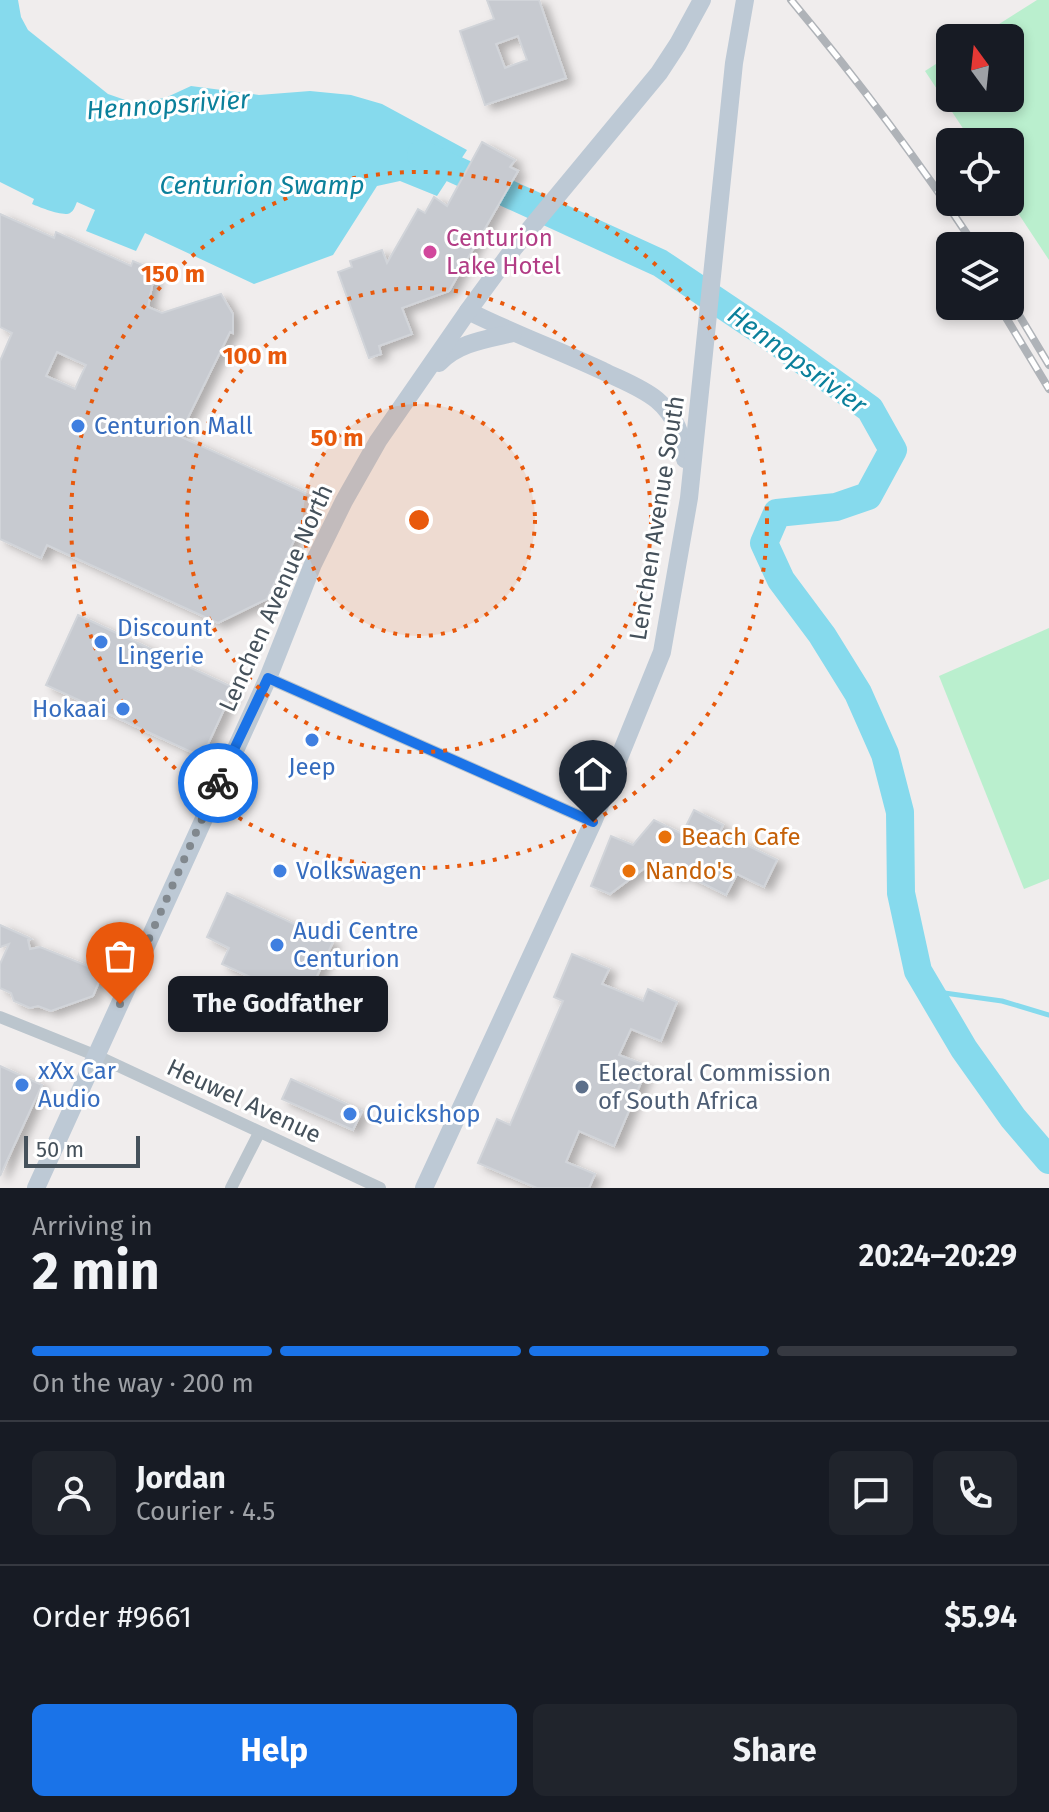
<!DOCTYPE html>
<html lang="en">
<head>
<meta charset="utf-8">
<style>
  body { margin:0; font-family:"Fira Sans",sans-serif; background:#20242c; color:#f1f3f6; height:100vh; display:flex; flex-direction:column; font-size:30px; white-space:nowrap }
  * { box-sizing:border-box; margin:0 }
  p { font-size:26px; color:#9ea1a6 }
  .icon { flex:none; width:44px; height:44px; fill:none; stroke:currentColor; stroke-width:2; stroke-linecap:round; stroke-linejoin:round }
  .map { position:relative; height:1188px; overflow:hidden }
  .sheet { display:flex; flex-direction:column; background:#171b24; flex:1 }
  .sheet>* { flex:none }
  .needle { width:52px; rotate:345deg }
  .controls { position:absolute; left:936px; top:24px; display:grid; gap:16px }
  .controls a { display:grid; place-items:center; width:88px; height:88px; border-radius:12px; background:#171b24; box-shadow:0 4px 12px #0003; font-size:40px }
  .scale { position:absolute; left:24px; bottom:20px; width:116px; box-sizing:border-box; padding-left:8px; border:4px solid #45515b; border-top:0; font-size:22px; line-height:28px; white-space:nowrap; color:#45515b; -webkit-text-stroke:6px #fff; paint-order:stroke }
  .pin { position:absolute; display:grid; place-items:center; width:68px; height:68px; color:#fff; margin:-82px -34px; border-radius:50% 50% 50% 0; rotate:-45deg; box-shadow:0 0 8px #0007 }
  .pin .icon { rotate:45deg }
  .courier { position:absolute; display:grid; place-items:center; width:80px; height:80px; margin:-40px; border:6px solid #1a73e8; border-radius:50%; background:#fff; color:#222; box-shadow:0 2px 10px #0007 }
  .bubble { position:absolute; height:56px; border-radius:12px; background:#171b24; box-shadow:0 4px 12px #0003; font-size:26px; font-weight:700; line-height:56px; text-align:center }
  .head em { font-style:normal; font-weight:700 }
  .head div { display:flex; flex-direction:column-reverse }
  .head { display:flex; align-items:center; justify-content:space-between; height:136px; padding:0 32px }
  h1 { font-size:52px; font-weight:700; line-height:60px }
  .bar { display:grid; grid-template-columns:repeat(4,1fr); gap:12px 8px; align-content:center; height:96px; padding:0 32px }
  .bar i { height:10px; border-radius:6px; background:#363941 }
  .bar .on { background:#1a73e8 }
  .bar p { grid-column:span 4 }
  .line { display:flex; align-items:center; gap:20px; padding:0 32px; border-top:2px solid #363941 }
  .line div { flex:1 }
  .round { display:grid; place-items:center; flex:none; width:84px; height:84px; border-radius:12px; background:#20242c }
  .cta { display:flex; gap:16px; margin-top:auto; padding:16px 32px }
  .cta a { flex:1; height:92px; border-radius:12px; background:#1a73e8; color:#fff; font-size:32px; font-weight:700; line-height:92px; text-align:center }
  .cta a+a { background:#20242c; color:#f1f3f6 }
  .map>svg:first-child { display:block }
  .green { fill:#baefce }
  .water { fill:#86daed }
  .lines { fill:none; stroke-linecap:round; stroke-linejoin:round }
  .stream { stroke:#86daed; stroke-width:5 }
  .river { stroke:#86daed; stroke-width:28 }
  .building { fill:#c7cad0; stroke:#d1d4d9; stroke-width:2; fill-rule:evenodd; filter:url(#shadow) }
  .minor { stroke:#bbc5cd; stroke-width:12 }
  .secondary { stroke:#bdc9d5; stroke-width:18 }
  .rail-casing { stroke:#afb3b8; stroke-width:8 }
  .rail { stroke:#fff; stroke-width:5; stroke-dasharray:15; stroke-linecap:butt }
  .done { stroke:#81888e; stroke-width:8; stroke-dasharray:0 14.4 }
  .route { stroke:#1a73e8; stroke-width:10 }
  .ring { fill:none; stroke:#e8590c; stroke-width:4; stroke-dasharray:4 8 }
  .hotel-dot { fill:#d1479c; stroke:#fff; stroke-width:3 }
  .shop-dot { fill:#3f7fe0; stroke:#fff; stroke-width:3 }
  .food-dot { fill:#e8710a; stroke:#fff; stroke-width:3 }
  .service-dot { fill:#5c6f8a; stroke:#fff; stroke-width:3 }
  .labels { text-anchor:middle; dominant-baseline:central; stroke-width:6; stroke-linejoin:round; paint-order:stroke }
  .hotel-label { font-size:24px; fill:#b23c85; stroke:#fff; text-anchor:start }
  .shop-label { font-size:24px; fill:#366cbe; stroke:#fff; text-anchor:start }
  .street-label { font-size:24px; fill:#45515b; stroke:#fff }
  .food-label { font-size:24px; fill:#c56008; stroke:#fff; text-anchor:start }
  .service-label { font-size:24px; fill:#4e5e75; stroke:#fff; text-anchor:start }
  .water-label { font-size:26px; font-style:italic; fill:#0b809b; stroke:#fff }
  .centre { fill:#e8590c; stroke:#fff; stroke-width:4 }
  .ring-label { font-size:24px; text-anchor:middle; font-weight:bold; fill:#e8590c; stroke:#fff; stroke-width:6; stroke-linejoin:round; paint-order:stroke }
</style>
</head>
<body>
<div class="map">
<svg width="1049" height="1188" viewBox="0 0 1049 1188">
  <defs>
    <filter id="shadow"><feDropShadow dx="7" dy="4.5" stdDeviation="4" flood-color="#0004"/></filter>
  </defs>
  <rect width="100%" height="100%" fill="#f0eded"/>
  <g class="green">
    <polygon points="1037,0 1049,0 1049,260 1010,201 1010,142 972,142 925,71 950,55 950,98 1010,98 1010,38 977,38"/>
    <polygon points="1049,628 1049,879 1024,889 939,676"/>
  </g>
  <path class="water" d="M 0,0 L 18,0 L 21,17 L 28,30 L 108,94 L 131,102 L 165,98 L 191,86 L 259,95 L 310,91 L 351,95 L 382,104 L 467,150 L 437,196 L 400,181 L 377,186 L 333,255 L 254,284 L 145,233 L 136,251 L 86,231 L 95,210 L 77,202 C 75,206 74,211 70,213 C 64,217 39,207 32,204 L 34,199 L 0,182 Z"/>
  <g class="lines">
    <polyline class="stream" points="930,991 1002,1001 1049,1015"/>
    <polyline class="river" points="421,154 660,263 773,339 870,409 893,450 868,496 836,507 777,513 764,543 781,580 822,635 858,693 885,754 900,812 901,893 918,971 964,1049 1013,1118 1049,1160"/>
  </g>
  <g class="building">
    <path d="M 487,0 L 539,0 L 566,78 L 485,105 L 460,31 L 494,19 ZM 518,36 L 527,60 L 505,68 L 496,44 Z"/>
    <polygon points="482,142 515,160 510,167 518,171 449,291 402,308 412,334 379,346 381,354 369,358 338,272 352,267 350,261 382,250 387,263 418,209 425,213 434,197 447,206"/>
    <path d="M 0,214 L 54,238 L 56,232 L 131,266 L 133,261 L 155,270 L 148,307 L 162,313 L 221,294 L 233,314 L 233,333 L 230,332 L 179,436 L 314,497 L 267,599 L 218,623 L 47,545 L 41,558 L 0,539 L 0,361 L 12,333 L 0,327 ZM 57,352 L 86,365 L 75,389 L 46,376 Z"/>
    <polygon points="78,615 234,688 202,757 46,685"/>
    <polygon points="694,810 723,825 720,832 777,860 764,887 737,874 726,895 680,872 678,877 650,864 610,894 591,886 611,836 633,845 654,820 682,834"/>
    <polygon points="227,893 333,942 305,1002 222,964 229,948 207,937"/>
    <polygon points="0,925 27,937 31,939 28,940 30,949 40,947 103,972 93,996 51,1011 38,1006 30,1008 14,1001 11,993 0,988 0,964 9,944 0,947"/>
    <polygon points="572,954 609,969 602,984 643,1001 648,989 677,1002 661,1041 631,1029 619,1055 648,1066 614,1146 579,1131 566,1162 595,1174 589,1188 537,1188 478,1163 497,1119 510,1125 563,1001 554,997"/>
    <polygon points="0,1066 42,1085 0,1176"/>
    <polygon points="291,1079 362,1111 353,1130 282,1099"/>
  </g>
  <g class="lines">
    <g class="minor">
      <polyline points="268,678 593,822"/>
      <polyline points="0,1017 97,1056 380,1188"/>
      <polyline points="231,1188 259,1133"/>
    </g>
    <g class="secondary">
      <path d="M 468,311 C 512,333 558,350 603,371 C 621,380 641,387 657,400 C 676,416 682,436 685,459"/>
      <path d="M 439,363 C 457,343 487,339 513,333"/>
      <polyline points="36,1188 268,678 313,564 344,501 378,441 468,311 514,248 659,73 678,44 702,0"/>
      <polyline points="424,1188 593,822 662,652 689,498 734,63 745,0"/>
    </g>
    <defs>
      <g id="rail">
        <path d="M 791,0 C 857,79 918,160 975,246"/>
        <polyline points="1010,300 1049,365"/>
        <polyline points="999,306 1049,389"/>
      </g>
    </defs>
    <use href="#rail" class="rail-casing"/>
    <use href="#rail" class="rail"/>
  </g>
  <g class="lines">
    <polyline class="done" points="120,1004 218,783"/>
    <polyline class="route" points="218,783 268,678 593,822"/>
  </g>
  <circle cx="419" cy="520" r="116" fill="#e8590c" fill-opacity=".12"/>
  <g class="ring">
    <circle cx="419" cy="520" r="116"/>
    <circle cx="419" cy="520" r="232"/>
    <circle cx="419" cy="520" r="348"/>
  </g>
  <circle class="hotel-dot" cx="430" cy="252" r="8"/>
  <g class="shop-dot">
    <circle cx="78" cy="426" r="8"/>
    <circle cx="101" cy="642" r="8"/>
    <circle cx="123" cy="709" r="8"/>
    <circle cx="312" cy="740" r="8"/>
    <circle cx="280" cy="871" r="8"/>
    <circle cx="277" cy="945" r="8"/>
    <circle cx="22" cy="1085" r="8"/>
    <circle cx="350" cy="1114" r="8"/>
  </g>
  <g class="food-dot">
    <circle cx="665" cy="837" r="8"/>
    <circle cx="629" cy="871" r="8"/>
  </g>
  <circle class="service-dot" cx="582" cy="1087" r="8"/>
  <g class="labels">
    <g class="hotel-label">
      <text x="446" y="238">Centurion<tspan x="446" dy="28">Lake Hotel</tspan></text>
    </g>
    <g class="shop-label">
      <text x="94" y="426">Centurion Mall</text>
      <text x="117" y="628">Discount<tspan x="117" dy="28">Lingerie</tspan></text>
      <text x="107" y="709" text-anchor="end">Hokaai</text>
      <text x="312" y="767" text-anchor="middle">Jeep</text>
      <text x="296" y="871">Volkswagen</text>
      <text x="293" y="931">Audi Centre<tspan x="293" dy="28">Centurion</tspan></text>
      <text x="38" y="1071">xXx Car<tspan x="38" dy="28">Audio</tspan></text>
      <text x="366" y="1114">Quickshop</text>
    </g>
    <g class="street-label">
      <text transform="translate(657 518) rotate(-81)">Lenchen Avenue South</text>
      <text transform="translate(276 598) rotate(-66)">Lenchen Avenue North</text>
      <text transform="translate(244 1101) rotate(25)">Heuwel Avenue</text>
    </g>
    <g class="food-label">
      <text x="681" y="837">Beach Cafe</text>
      <text x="645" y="871">Nando's</text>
    </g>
    <g class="service-label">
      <text x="598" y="1073">Electoral Commission<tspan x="598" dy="28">of South Africa</tspan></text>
    </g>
    <g class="water-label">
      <text transform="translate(168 105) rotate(-4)">Hennopsrivier</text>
      <text x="262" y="185">Centurion Swamp</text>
      <text transform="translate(797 360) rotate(36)">Hennopsrivier</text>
    </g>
  </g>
  <circle cx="419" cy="520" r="12" class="centre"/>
  <g class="ring-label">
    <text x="173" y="282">150 m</text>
    <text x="255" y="364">100 m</text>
    <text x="337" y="446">50 m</text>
  </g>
</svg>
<div class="controls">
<a><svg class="needle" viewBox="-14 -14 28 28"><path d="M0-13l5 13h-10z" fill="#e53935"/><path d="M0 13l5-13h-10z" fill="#9ea1a6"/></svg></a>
<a><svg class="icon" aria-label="locate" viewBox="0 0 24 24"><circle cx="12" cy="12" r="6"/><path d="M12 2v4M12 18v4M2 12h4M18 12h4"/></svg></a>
<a><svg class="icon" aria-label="layers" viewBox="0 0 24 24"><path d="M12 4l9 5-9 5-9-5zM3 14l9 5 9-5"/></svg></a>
</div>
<div class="scale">50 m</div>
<div class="pin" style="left:120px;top:1004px;background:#ea580c"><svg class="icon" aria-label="bag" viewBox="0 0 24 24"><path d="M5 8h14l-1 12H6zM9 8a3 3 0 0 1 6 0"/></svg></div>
<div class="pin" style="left:593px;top:822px;background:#1f2937"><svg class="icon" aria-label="home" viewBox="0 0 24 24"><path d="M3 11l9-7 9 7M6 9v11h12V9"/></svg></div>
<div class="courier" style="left:218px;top:783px"><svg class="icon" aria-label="bike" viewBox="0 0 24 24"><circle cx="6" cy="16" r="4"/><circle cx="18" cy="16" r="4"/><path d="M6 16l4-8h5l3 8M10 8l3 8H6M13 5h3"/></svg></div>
<div class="bubble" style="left:168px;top:976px;width:220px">The Godfather</div>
</div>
<section class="sheet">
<div class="head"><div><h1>2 min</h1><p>Arriving in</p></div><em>20:24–20:29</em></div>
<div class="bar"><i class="on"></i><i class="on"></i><i class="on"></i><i></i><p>On the way · 200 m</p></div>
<div class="line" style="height:144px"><a class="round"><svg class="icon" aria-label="person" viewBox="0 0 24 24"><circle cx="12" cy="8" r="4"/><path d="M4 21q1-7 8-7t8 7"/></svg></a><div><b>Jordan</b><p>Courier · 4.5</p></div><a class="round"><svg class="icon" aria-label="chat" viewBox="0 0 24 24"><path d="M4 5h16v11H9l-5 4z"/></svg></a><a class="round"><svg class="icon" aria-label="phone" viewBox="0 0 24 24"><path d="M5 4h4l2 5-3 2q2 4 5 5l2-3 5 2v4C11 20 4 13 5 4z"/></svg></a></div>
<div class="line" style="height:104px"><div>Order #9661</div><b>$5.94</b></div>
<div class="cta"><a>Help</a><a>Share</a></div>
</section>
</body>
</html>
